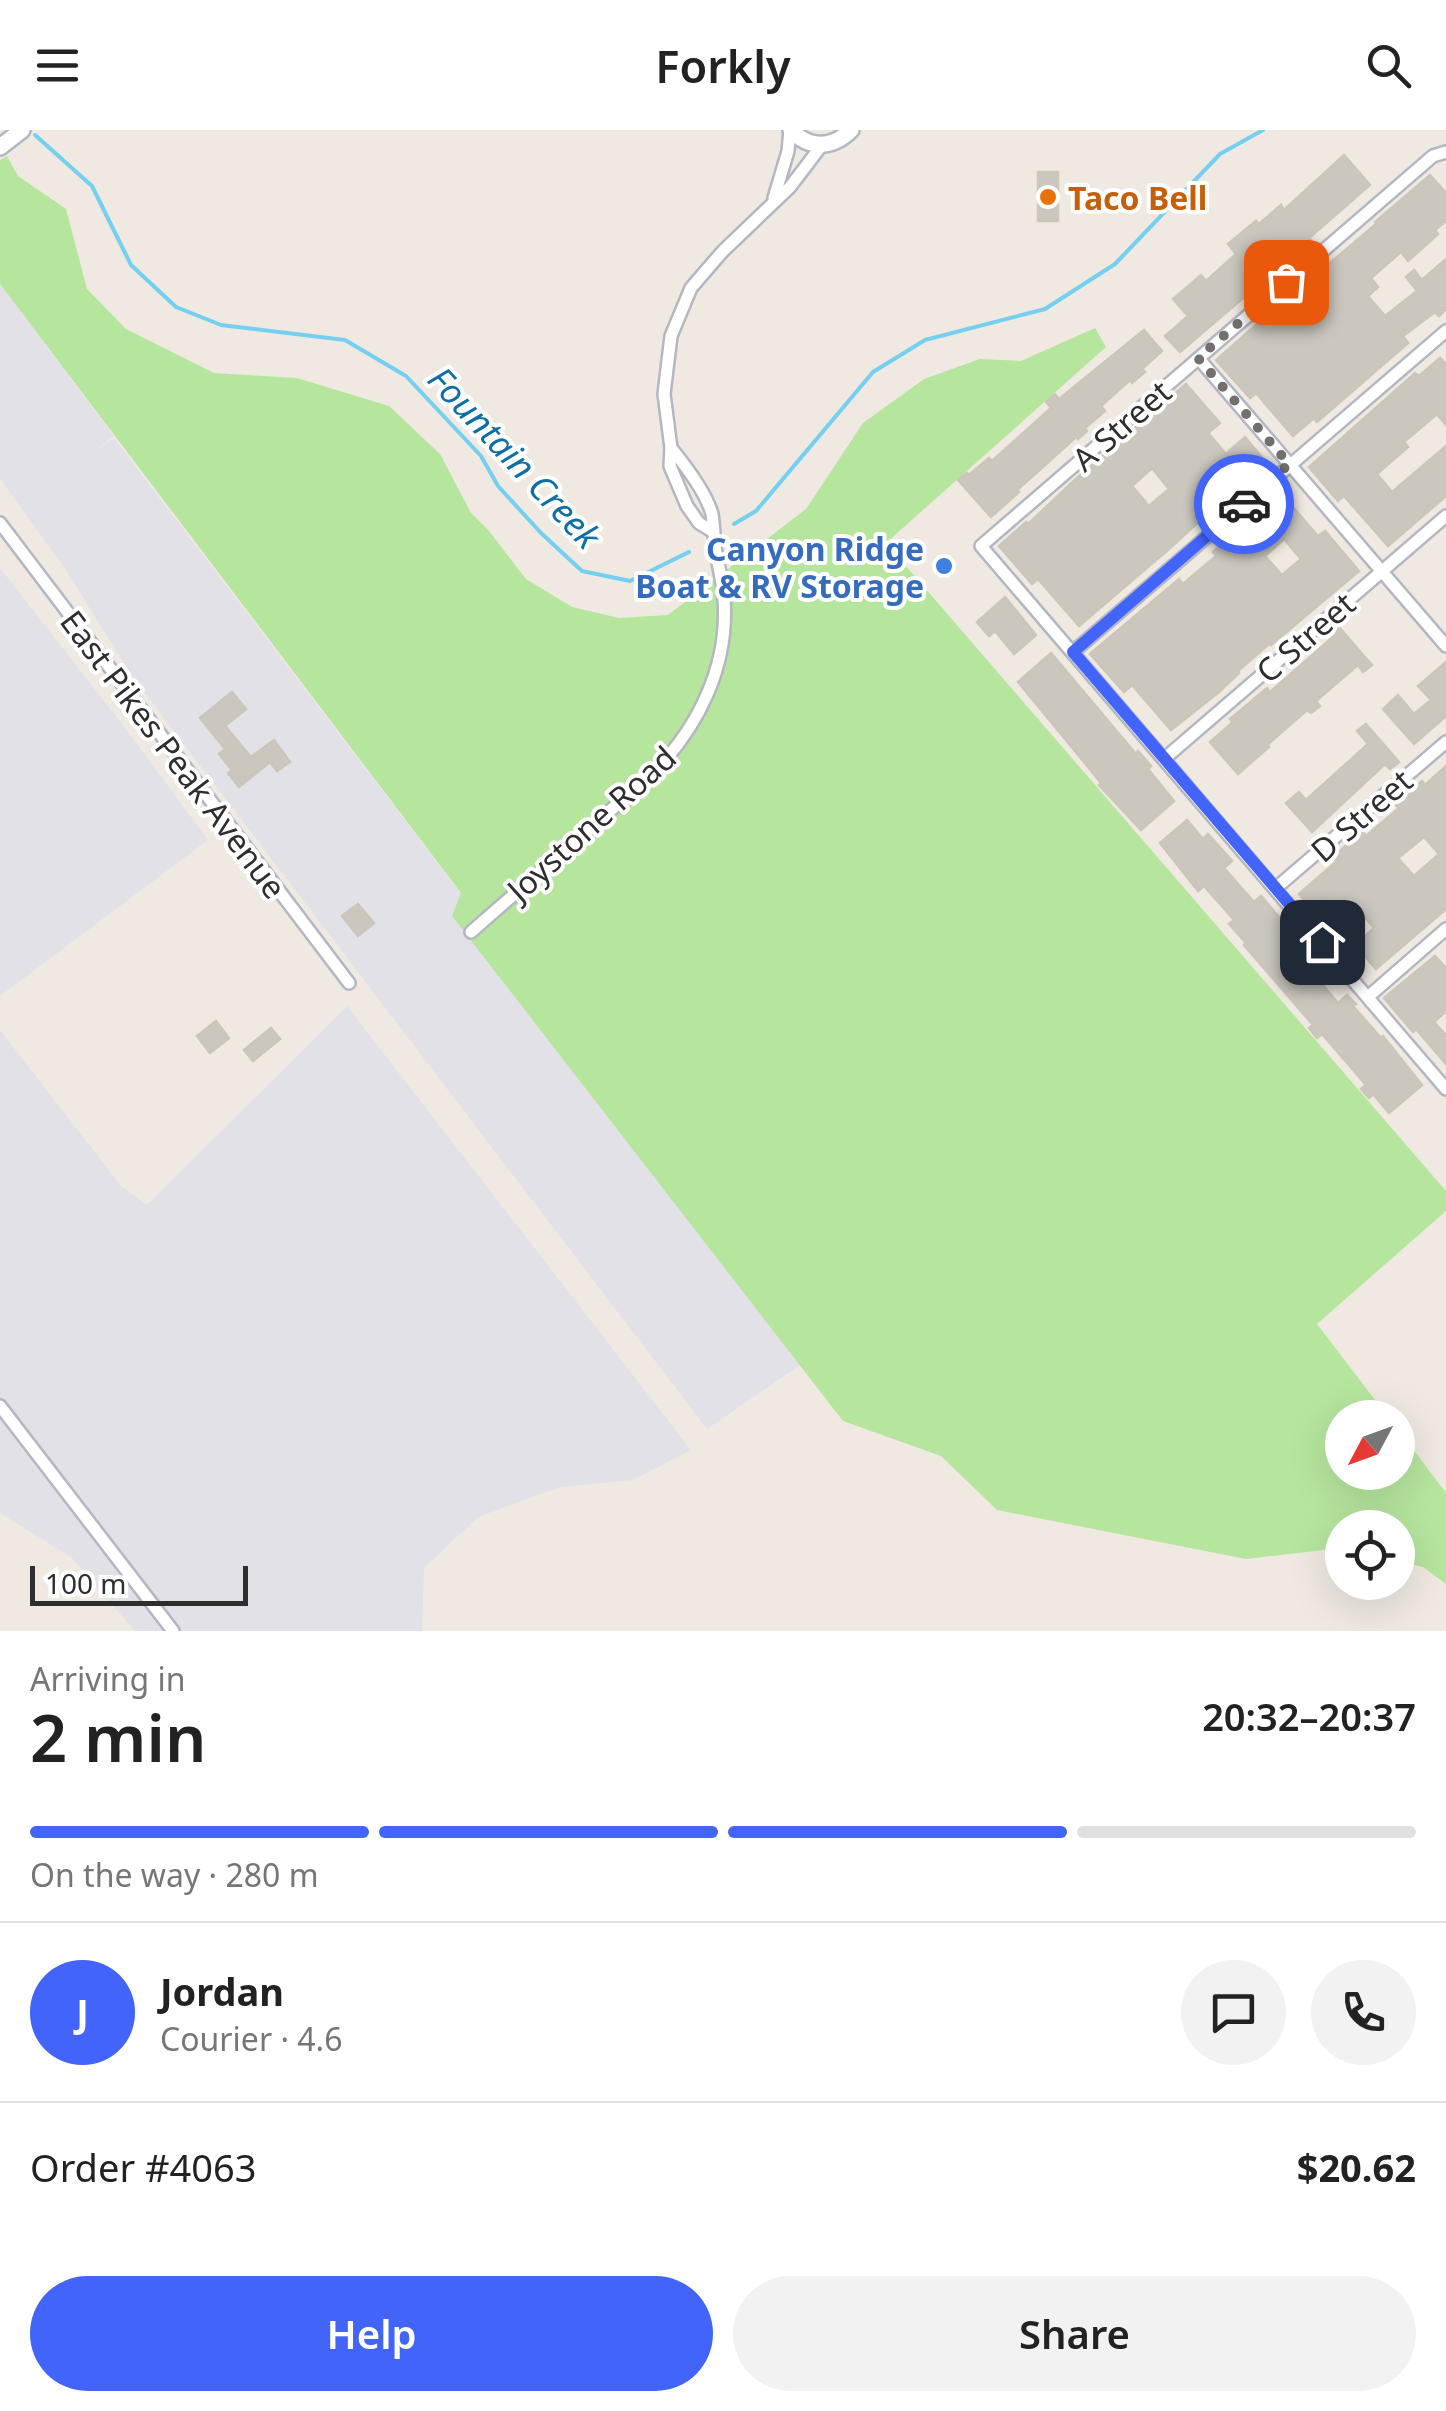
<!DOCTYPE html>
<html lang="en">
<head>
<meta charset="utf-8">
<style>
  body { margin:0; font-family:"Noto Sans",sans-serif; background:#f2f2f2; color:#222; height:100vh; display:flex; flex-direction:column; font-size:38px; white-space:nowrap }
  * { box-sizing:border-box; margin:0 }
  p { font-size:32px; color:#767676 }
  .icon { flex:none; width:55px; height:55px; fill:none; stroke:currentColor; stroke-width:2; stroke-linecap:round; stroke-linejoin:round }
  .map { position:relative; height:1501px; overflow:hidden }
  .details { display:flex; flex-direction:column; background:#fff; flex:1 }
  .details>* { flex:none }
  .needle { width:65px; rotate:229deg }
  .fabs { position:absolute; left:1325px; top:1270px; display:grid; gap:20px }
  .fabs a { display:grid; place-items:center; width:90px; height:90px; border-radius:50%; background:#fff; box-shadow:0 10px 40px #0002; font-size:50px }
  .scale { position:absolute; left:30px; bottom:25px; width:218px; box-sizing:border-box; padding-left:10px; border:5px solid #2e2e2e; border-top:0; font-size:28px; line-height:35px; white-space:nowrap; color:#2e2e2e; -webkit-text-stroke:8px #fff; paint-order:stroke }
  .pin { position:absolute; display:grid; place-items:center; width:85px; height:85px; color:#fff; margin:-42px; border-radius:20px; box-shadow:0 5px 15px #0006 }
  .courier { position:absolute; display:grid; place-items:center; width:100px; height:100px; margin:-50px; border:8px solid #4264fb; border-radius:50%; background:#fff; color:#222; box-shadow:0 2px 12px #0007 }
  .overview em { font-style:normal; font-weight:600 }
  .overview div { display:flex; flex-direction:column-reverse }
  .overview { display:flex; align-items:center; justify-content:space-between; height:170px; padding:0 30px }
  h1 { font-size:65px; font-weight:600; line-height:75px }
  .bar { display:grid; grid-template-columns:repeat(4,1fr); gap:15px 10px; align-content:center; height:120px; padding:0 30px }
  .bar i { height:12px; border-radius:8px; background:#e0e0e0 }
  .bar .selected { background:#4264fb }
  .bar p { grid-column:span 4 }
  .line { display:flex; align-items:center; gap:25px; padding:0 30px; border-top:2px solid #e0e0e0 }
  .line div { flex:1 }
  .round { display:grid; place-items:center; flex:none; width:105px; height:105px; border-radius:52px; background:#f2f2f2 }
  .button { display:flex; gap:20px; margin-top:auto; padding:20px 30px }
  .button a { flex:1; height:115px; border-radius:60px; background:#4264fb; color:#fff; font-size:40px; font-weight:600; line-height:115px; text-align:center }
  .button a+a { background:#f2f2f2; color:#222 }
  header { display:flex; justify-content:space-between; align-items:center; height:130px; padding:0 30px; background:#fff; font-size:45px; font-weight:600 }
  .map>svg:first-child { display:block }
  .industrial { fill:#e3e1e8 }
  .green { fill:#b6e59e }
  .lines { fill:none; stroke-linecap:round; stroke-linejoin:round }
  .stream { stroke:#75cff0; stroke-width:4 }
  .building { fill:#cbc7bf; stroke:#cbc5ba; stroke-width:2.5; fill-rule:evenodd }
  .street-casing { stroke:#b4b7c1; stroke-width:16 }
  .secondary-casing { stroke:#b4b7c1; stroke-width:20 }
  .street { stroke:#fff; stroke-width:11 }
  .secondary { stroke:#fff; stroke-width:15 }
  .done { stroke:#726f6d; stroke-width:10; stroke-dasharray:0 18 }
  .route { stroke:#4264fb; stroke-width:12 }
  .food-dot { fill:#e8710a; stroke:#fff; stroke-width:4 }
  .shop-dot { fill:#3f7fe0; stroke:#fff; stroke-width:4 }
  .labels { text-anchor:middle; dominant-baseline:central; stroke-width:8; stroke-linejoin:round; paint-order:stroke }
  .food-label { font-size:32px; font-weight:bold; fill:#c56008; stroke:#fff; text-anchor:start }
  .street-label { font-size:32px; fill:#2e2e2e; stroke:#fff }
  .shop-label { font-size:32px; font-weight:bold; fill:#366cbe; stroke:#fff; text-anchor:end }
  .water-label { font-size:35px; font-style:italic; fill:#0d6fa3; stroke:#fff }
</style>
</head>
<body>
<header><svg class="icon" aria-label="menu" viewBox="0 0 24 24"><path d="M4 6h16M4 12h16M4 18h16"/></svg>Forkly<svg class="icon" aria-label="search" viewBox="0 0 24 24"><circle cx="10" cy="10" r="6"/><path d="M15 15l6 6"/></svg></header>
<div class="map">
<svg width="1446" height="1501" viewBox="0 0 1446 1501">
  <rect width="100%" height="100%" fill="#efe9e1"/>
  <g class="industrial">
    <polygon points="0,154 114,306 91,324 114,308 461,764 452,786 800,1235 707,1299 134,549 64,437 0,349"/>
    <polygon points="0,438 122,594 208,710 0,866"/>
    <polygon points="347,876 691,1320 633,1350 560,1357 478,1387 424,1438 422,1501 135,1501 72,1428 0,1383 0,900 122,1057 147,1075"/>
  </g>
  <polygon class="green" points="7,26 18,46 66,79 87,159 126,199 214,243 297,248 389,276 440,324 471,383 489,401 526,449 572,477 619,488 668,485 806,379 863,293 924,249 980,229 1021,231 1095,198 1106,217 886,413 1446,1061 1446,1081 1317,1194 1388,1287 1342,1288 1342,1342 1398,1342 1398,1299 1446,1363 1446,1454 1423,1437 1398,1431 1398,1398 1342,1398 1342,1418 1246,1429 997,1380 941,1326 843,1291 452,786 461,763 0,154 0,30"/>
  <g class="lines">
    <g class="stream">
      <polyline points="35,5 92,56 131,135 176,177 221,195 345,210 406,246 481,326 498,356 541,403 582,441 630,451 689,422"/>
      <polyline points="734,394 756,381 873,242 925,210 1045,179 1115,134 1220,24 1263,0"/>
    </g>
  </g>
  <g class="building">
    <polygon points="1344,25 1370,55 1309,108 1311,110 1180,222 1165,206 1188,186 1173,169 1201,145 1206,151 1236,124 1228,114 1256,91 1259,94 1281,75 1284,80"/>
    <rect x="1038" y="42" width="20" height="49"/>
    <polygon points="1430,45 1446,63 1446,91 1435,100 1438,104 1408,131 1401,122 1371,148 1378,157 1368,166 1385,186 1417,161 1406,147 1414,140 1422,150 1446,129 1446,179 1439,186 1435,182 1403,206 1408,213 1317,292 1314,288 1293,306 1256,263 1250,268 1216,230 1264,188 1266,190 1298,163 1297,161 1376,94 1375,92"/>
    <polygon points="1144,200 1162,221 1142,239 1145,242 1132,253 1130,250 1101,276 1105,281 1085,298 1087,301 1078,309 1076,307 1044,336 1017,360 1019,362 991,387 958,350 967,343 969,345 989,328 992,331 1051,278 1046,272 1055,264 1059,269"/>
    <polygon points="1440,228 1446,234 1446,295 1437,284 1404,312 1408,317 1377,344 1392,362 1446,316 1446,366 1388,416 1344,366 1338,371 1309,337 1415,243 1419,246"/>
    <path d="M 1186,254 L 1220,293 L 1208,303 L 1226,324 L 1245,307 L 1265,331 L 1169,419 L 1079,496 L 1038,449 L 1032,454 L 999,416 L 1026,392 L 1028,394 L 1077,348 ZM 1152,338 L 1169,359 L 1149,376 L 1132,356 Z"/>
    <path d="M 1279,361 L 1318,406 L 1325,401 L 1359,441 L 1271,515 L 1270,513 L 1238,541 L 1239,543 L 1219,562 L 1171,600 L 1132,555 L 1124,562 L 1090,524 L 1179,449 L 1183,454 L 1216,426 L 1213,422 L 1232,406 L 1230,404 L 1239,396 L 1240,397 ZM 1284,409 L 1301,429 L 1282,445 L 1265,426 Z"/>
    <polygon points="1005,467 1036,505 1014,524 995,501 989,506 977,492"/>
    <polygon points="1338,496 1372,535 1363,542 1358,535 1316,571 1320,576 1311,583 1307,580 1267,615 1269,617 1238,644 1210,612 1233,592 1230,589 1267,558 1270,562 1333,507 1330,503"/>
    <polygon points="1051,523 1136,624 1138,621 1151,636 1148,639 1174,671 1141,700 1099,655 1101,653 1084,632 1018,552"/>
    <polygon points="1446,532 1446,586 1414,614 1383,579 1398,565 1414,584 1431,570 1418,556"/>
    <polygon points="232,562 246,579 225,596 251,627 274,610 290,632 277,641 270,632 239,657 228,643 232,640 219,624 225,619 200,588"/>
    <polygon points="1366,594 1399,632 1390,639 1385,634 1312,702 1286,673 1299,662 1306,670 1368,614 1357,601"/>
    <path d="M 1446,636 L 1446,779 L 1376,839 L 1355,815 L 1374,798 L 1351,771 L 1344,778 L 1338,772 L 1319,788 L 1299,764 L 1337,731 L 1333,727 L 1362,701 L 1366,706 L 1399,678 L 1395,674 L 1422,651 L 1425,655 ZM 1424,707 L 1439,724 L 1414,746 L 1398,728 Z"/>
    <polygon points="1187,690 1203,709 1208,704 1232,731 1224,738 1254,772 1261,766 1286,795 1284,796 1316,835 1310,840 1338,873 1347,865 1356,874 1353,876 1381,908 1383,906 1422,955 1389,983 1373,964 1369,968 1361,959 1366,955 1322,904 1317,908 1309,898 1313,895 1244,815 1246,813 1229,794 1234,790 1204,756 1198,761 1160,713"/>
    <polygon points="358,774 374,793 358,806 342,786"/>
    <polygon points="1435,826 1446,838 1446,881 1434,892 1446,905 1446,934 1416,899 1413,902 1384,868"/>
    <polygon points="216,891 229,908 210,923 197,906"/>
    <polygon points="271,898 280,909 253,931 244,920"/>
  </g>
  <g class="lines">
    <defs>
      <g id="street">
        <polyline points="1446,22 1433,26 981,416 1446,959"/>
        <polyline points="774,68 788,21 790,0"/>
        <polyline points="1199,229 1446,516"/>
        <polyline points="0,393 349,853"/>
        <polyline points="712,401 699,393 687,376 670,336 671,318 664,264 671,206 691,158 723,121 790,57 822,15"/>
        <polyline points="1073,522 1446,201"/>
        <polyline points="1164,629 1446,386"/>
        <polyline points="1276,758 1446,612"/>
        <path d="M 471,802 L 652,644 C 698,598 729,536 724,469 C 723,454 719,438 716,423 C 714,411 714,396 712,384 C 706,363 685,335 671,318"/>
        <polyline points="1369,866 1446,799"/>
        <polyline points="0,1276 173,1501"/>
      </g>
      <g id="secondary">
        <path d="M 791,0 C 809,19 832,19 851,0"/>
        <polyline points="0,17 22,0"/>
      </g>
    </defs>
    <use href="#street" class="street-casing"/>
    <use href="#secondary" class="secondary-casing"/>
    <use href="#street" class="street"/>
    <use href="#secondary" class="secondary"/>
  </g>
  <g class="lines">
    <polyline class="done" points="1244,374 1289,334 1198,228 1286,152"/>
    <polyline class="route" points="1244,374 1073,522 1322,812"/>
  </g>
  <circle class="food-dot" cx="1048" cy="67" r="10"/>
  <circle class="shop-dot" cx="944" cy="436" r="10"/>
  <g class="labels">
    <g class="food-label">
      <text x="1068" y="67">Taco Bell</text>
    </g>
    <g class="street-label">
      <text transform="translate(1121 295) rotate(-41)">A Street</text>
      <text transform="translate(1305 507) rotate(-41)">C Street</text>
      <text transform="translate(174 624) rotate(53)">East Pikes Peak Avenue</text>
      <text transform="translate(1361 685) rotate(-41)">D Street</text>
      <text transform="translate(591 693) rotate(-42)">Joystone Road</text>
    </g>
    <g class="shop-label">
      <text x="924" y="418">Canyon Ridge<tspan x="924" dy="37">Boat &amp; RV Storage</tspan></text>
    </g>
    <g class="water-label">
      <text transform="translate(515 327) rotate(47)">Fountain Creek</text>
    </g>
  </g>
</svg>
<div class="fabs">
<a><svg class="needle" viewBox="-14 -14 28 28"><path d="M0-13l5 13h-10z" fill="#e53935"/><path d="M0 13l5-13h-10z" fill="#767676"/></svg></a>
<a><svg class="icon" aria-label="locate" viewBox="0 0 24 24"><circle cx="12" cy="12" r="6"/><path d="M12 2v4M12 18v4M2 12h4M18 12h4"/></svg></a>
</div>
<div class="scale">100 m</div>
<div class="pin" style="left:1286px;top:152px;background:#ea580c"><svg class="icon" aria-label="bag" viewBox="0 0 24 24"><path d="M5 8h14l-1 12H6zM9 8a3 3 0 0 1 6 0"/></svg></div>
<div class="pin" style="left:1322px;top:812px;background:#1f2937"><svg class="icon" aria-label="home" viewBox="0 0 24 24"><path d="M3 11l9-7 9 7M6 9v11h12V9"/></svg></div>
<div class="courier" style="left:1244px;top:374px"><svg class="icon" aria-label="car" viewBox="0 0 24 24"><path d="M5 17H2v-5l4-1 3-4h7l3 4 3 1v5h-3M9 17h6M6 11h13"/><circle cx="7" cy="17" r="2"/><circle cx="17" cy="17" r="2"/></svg></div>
</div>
<section class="details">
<div class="overview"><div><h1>2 min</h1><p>Arriving in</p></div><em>20:32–20:37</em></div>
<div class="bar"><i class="selected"></i><i class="selected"></i><i class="selected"></i><i></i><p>On the way · 280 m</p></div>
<div class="line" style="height:180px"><b class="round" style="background:#4264fb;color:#fff">J</b><div><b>Jordan</b><p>Courier · 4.6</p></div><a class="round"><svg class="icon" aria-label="chat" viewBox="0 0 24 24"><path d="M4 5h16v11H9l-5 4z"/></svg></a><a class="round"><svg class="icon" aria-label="phone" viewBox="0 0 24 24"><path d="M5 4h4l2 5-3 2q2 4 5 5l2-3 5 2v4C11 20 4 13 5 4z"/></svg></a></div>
<div class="line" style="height:130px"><div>Order #4063</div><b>$20.62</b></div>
<div class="button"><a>Help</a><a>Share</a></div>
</section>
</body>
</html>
